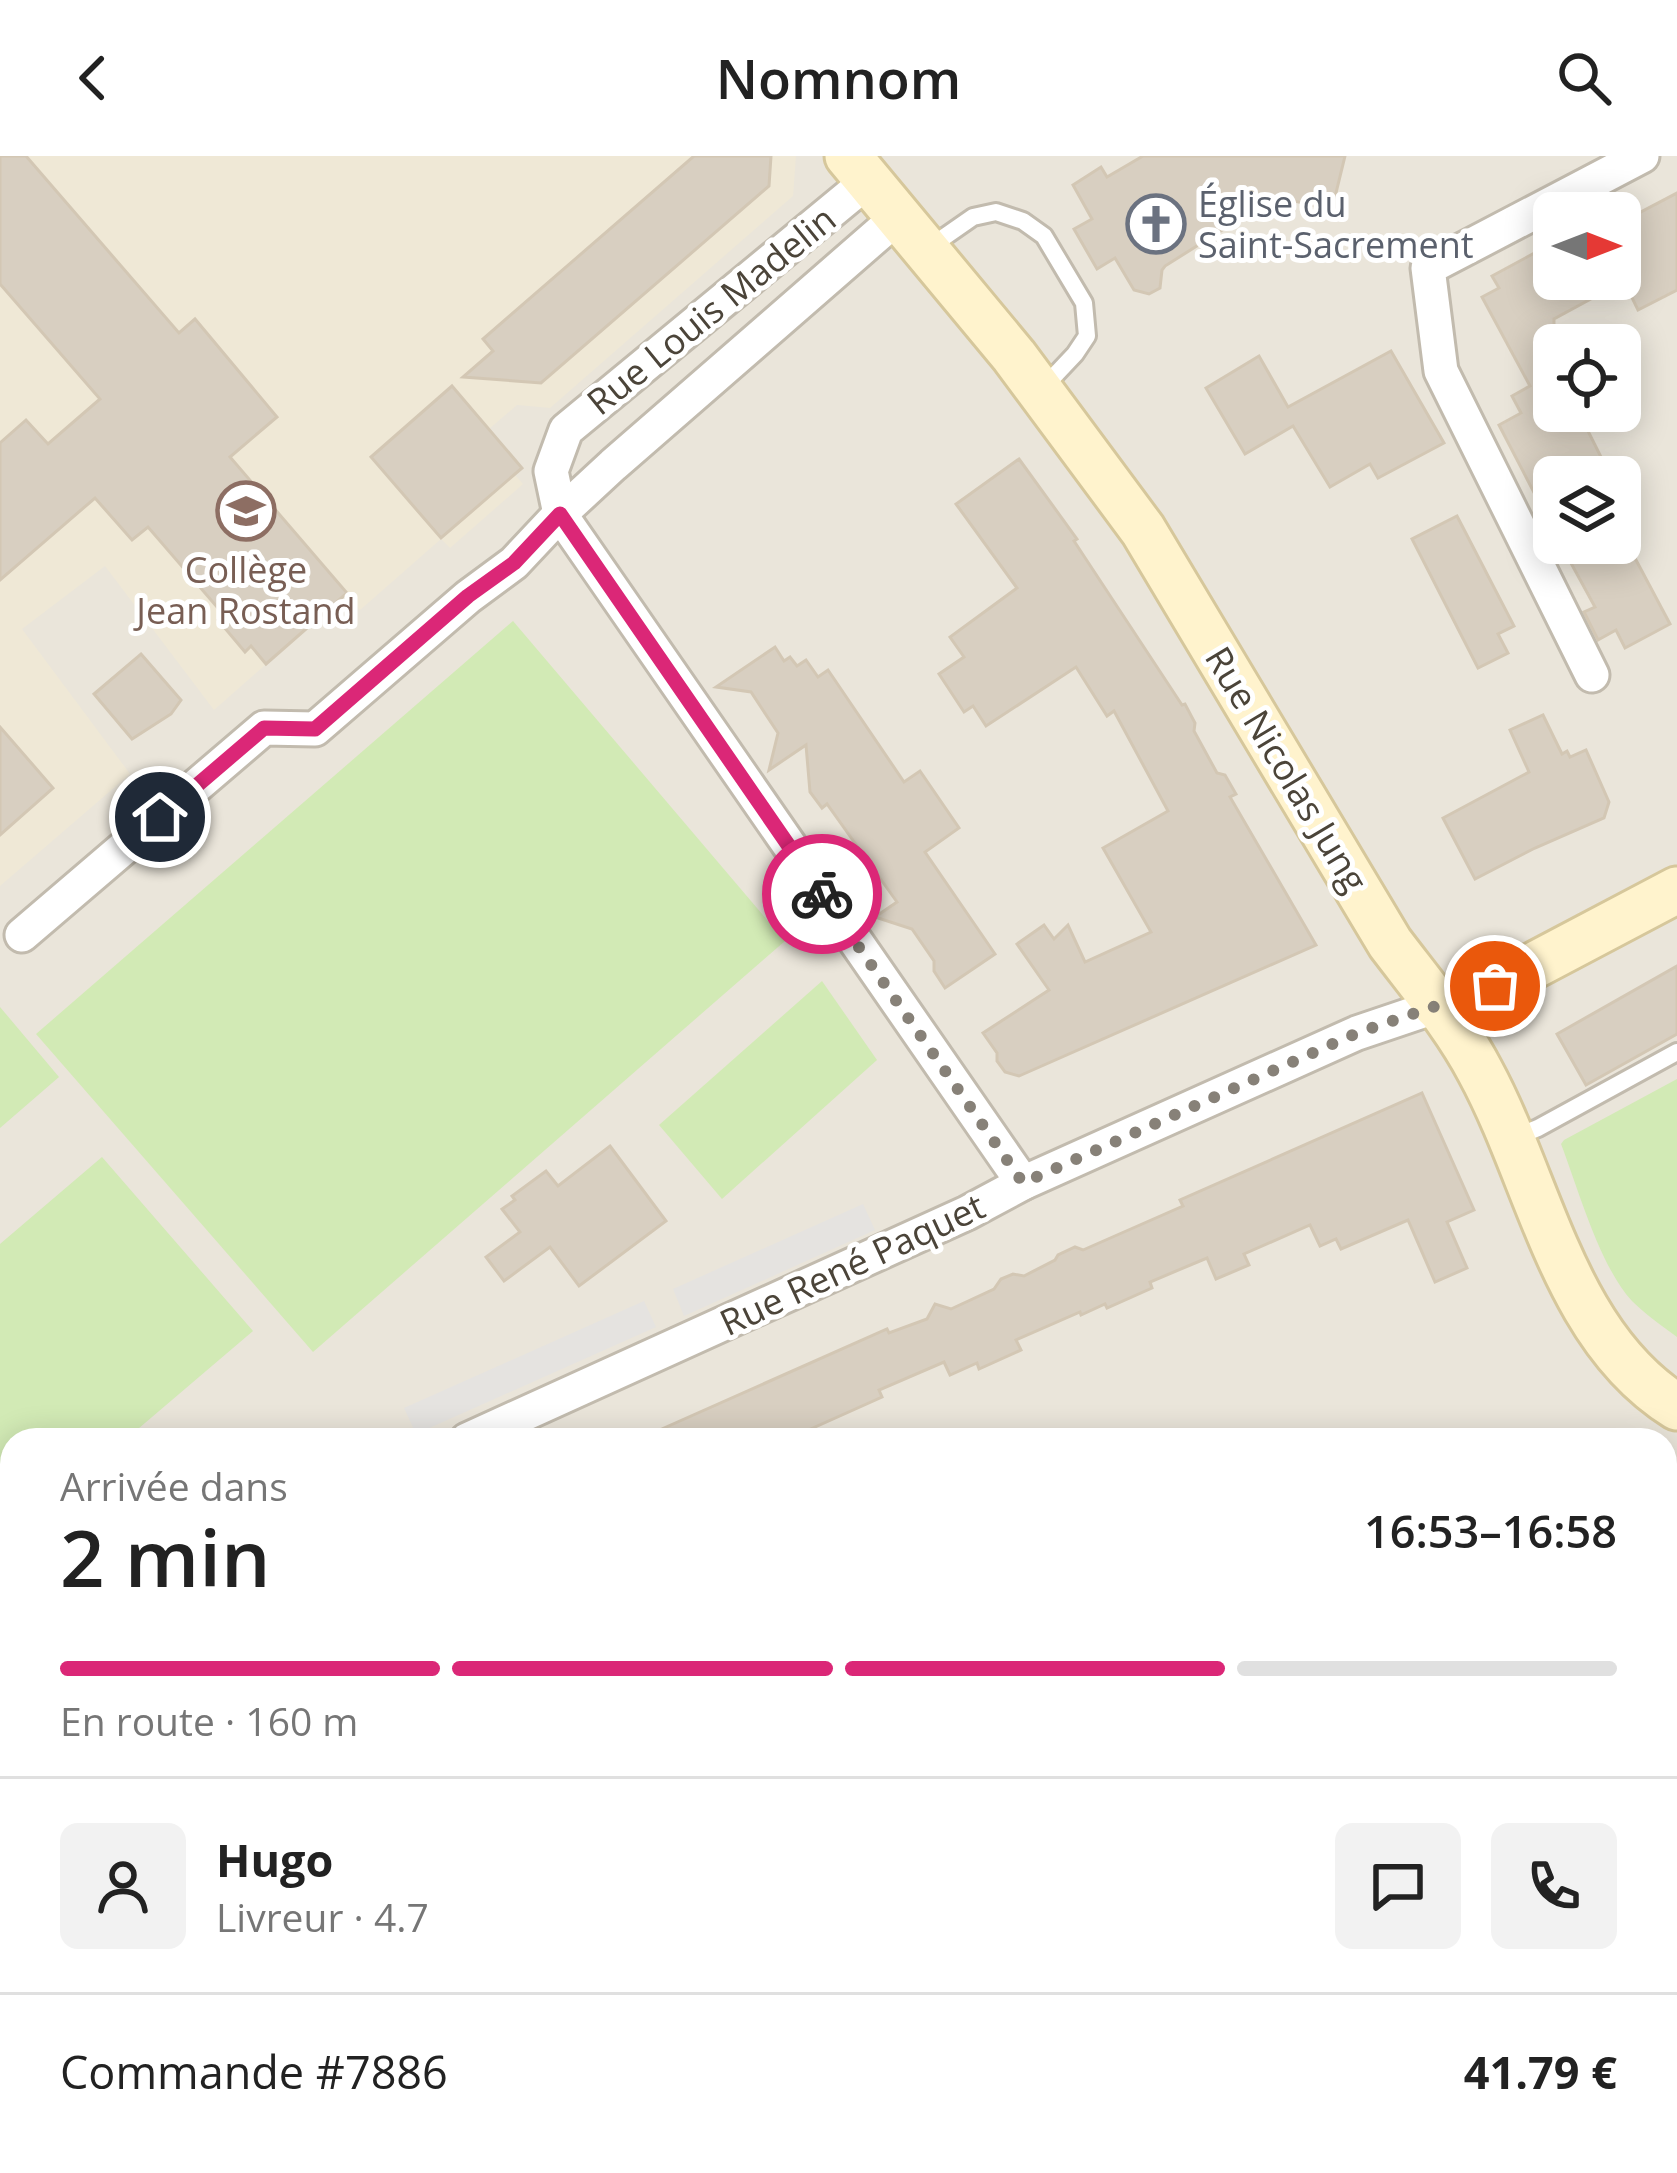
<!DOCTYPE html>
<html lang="fr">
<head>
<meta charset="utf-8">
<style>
  body { margin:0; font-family:"Open Sans",sans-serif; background:#f2f2f2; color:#222; height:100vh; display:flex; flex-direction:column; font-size:45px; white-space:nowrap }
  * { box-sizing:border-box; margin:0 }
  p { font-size:39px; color:#767676 }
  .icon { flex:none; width:66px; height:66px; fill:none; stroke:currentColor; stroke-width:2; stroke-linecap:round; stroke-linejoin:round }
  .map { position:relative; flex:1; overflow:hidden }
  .details { position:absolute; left:0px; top:1272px; width:1677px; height:747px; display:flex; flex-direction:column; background:#fff; border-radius:36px 36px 0 0; box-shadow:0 6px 30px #0003 }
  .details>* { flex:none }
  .needle { width:78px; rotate:90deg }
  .tools { position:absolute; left:1533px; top:36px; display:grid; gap:24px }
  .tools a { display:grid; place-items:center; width:108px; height:108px; border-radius:18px; background:#fff; box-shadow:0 6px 30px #0003; font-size:60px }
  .pin { position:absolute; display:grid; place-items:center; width:102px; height:102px; color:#fff; margin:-51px; border:6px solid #fff; border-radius:50%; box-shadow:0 3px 12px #0007 }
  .courier { position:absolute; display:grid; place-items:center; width:120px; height:120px; margin:-60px; border:9px solid #db2777; border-radius:50%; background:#fff; color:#222; box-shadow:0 3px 15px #0007 }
  .head em { font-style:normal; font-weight:600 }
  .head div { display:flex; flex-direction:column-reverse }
  .head { display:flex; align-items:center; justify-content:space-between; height:204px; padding:0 60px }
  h1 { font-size:78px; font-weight:600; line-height:90px }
  .bar { display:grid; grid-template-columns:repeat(4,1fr); gap:18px 12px; align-content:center; height:144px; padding:0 60px }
  .bar i { height:15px; border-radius:9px; background:#e0e0e0 }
  .bar .selected { background:#db2777 }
  .bar p { grid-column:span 4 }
  .line { display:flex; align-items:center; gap:30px; padding:0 60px; border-top:3px solid #e0e0e0 }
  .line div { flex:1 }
  .round { display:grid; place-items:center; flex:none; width:126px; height:126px; border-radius:18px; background:#f2f2f2 }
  header { display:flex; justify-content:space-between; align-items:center; height:156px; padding:0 60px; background:#fff; font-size:54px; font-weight:600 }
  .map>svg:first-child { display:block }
  .residential { fill:#eae5da; fill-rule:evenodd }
  .education { fill:#efe8d6 }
  .green { fill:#d2eab5 }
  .parking { fill:#e5e3e0 }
  .building { fill:#d8cfc1; stroke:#d3c7b4; stroke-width:3 }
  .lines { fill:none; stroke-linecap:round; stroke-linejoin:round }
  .lane-casing { stroke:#c2bbae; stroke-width:22 }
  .street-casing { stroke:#c2bbae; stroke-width:39 }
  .secondary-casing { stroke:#d6c79b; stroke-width:51 }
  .lane { stroke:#fff; stroke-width:16 }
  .street { stroke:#fff; stroke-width:33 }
  .secondary { stroke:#fff3cd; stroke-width:45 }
  .done { stroke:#878178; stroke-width:12; stroke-dasharray:0 21.6 }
  .route { stroke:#db2777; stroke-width:15 }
  .labels { text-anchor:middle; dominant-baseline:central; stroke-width:10; stroke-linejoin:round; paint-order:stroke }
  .worship-label { font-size:36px; fill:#5b616d; stroke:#fff; text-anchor:start }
  .street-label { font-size:36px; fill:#4b4439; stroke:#fff }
  .education-label { font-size:36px; fill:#785e54; stroke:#fff }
</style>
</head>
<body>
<header><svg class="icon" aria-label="back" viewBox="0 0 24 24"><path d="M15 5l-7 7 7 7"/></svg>Nomnom<svg class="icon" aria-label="search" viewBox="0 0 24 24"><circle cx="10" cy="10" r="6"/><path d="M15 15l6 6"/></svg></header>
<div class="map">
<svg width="1677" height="2017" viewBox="0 0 1677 2017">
  <rect width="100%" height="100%" fill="#f6f3ec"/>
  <path class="residential" d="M 0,0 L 1677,0 L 1677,1925 L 1665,1929 L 1665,1284 L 12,1284 L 12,2007 L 1365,2007 L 1326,2017 L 0,2017 ZM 1554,57 L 1620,57 L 1620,123 L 1554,123 ZM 1554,189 L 1620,189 L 1620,255 L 1554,255 ZM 1554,321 L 1620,321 L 1620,387 L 1554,387 Z"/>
  <polygon class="education" points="0,0 796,0 793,40 550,252 517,249 489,273 522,312 515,319 523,328 450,392 441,383 360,454 346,438 214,554 105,410 22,473 130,618 0,730"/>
  <g class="green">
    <polygon points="513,465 785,785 313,1196 36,878"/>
    <polygon points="822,825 877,904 722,1043 659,969"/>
    <polygon points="0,851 59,921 0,972"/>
    <path d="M 1677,923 L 1677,1181 C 1662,1170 1645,1158 1632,1145 C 1600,1111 1578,1032 1561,988 L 1564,984 Z"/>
    <polygon points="102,1001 253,1175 125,1284 12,1284 12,1381 0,1391 0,1088"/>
    <polygon points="12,1678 12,2007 279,2007 269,2017 0,2017 0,1691"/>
  </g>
  <g class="parking">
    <polygon points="863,1048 875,1074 684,1160 673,1133"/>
    <polygon points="644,1145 656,1171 416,1278 404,1252"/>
  </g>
  <g class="building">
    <polygon points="0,0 26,0 179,177 195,163 277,261 230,301 347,437 266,508 251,490 245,496 218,464 224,459 148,371 132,384 95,342 0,424 0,287 26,264 48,288 100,243 0,128"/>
    <polygon points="694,0 771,0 769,30 541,227 463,221 493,195 483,183"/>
    <polygon points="1143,0 1345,0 1335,41 1318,51 1283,42 1245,63 1243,61 1165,110 1162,114 1160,132 1149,138 1134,134 1115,102 1097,113 1074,73 1092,63 1073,29 1101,11 1107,21"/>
    <polygon points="1677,37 1677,134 1638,154 1624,125 1554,163 1554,255 1578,255 1611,321 1554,321 1554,375 1499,269 1521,257 1512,240 1530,230 1482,141 1499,132 1492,120 1540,94 1554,123 1623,123 1620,118 1620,67"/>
    <polygon points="1391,195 1444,287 1378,322 1370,308 1330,331 1293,270 1245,298 1206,232 1259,200 1288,251"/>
    <polygon points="452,230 522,312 441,382 371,301"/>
    <polygon points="1019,303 1077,383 1074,385 1182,549 1185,548 1195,567 1194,575 1217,617 1225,619 1236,638 1230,641 1316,789 1019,920 1005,916 997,905 997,897 983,877 1049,834 1017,788 1044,769 1054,783 1068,769 1085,806 1151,776 1103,692 1168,655 1114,555 1107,560 1076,511 986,570 973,550 964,556 939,518 964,501 950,481 1017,432 956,348"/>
    <polygon points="1457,360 1514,470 1498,478 1508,497 1478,512 1412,383"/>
    <polygon points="1560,387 1627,387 1670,468 1625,492 1616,474 1598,484 1584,456 1595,451"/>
    <polygon points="775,491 784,505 790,501 797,510 806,504 818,521 828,514 904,626 920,615 959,672 925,696 995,798 945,832 934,815 934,805 912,773 875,761 897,746 827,648 822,652 810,636 806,589 769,614 778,577 751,536 716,531"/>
    <polygon points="141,498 181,544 171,558 132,583 94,538"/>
    <polygon points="1543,559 1562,598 1567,595 1570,601 1586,594 1609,646 1604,662 1535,692 1475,723 1443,662 1529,616 1510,574"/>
    <polygon points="0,571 53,632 0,679"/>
    <polygon points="1677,810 1677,878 1586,929 1557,878"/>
    <polygon points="1422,937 1474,1054 1447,1066 1467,1112 1435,1126 1408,1064 1341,1093 1336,1083 1320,1090 1310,1069 1244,1098 1249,1109 1216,1123 1207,1102 1150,1126 1152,1132 1107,1152 1105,1148 1081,1159 1080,1156 1016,1184 1021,1194 979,1213 977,1207 950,1219 944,1206 879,1234 882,1241 786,1284 637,1284 887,1173 889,1177 927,1163 935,1148 951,1153 994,1133 1001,1123 1013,1118 1024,1120 1055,1104 1058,1099 1075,1091 1083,1094 1183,1050 1180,1044"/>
    <polygon points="610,990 666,1065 579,1130 550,1091 504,1125 486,1101 520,1076 502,1053 515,1044 512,1040 546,1015 558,1030"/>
  </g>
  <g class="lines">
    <defs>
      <g id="lane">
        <polyline points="927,93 973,61 996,56 1023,65 1044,80 1084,147 1087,180 1075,198 1041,234"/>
        <polyline points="1513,982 1538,972 1677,896"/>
      </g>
      <g id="street">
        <polyline points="869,24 566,274 551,315 560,358 1023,1027"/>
        <polyline points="1592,519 1441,215 1428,112 1642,0"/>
        <polyline points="22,779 264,572 315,573 468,441 514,407 560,358 613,309 899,60"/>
        <polyline points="467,1284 967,1057 1023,1027 1357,877 1437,850"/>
        <polyline points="0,1552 12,1544"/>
      </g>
      <g id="secondary">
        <path d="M 848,0 L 1014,200 L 1143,374 L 1390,787 C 1421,828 1456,869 1480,915 C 1540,1025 1563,1180 1677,1251"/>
        <polyline points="1437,850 1495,830 1677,734"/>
      </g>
    </defs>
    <use href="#lane" class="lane-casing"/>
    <use href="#street" class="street-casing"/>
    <use href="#secondary" class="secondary-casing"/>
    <use href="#lane" class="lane"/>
    <use href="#street" class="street"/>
    <use href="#secondary" class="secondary"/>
  </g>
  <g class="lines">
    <polyline class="done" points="822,738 1023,1027 1357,877 1495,830"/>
    <polyline class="route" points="160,661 264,572 315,573 468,440 514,407 560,358 822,738"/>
  </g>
  <defs>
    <symbol id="church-ring" viewBox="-11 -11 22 22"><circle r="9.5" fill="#fff" stroke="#6b7280" stroke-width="1.5"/><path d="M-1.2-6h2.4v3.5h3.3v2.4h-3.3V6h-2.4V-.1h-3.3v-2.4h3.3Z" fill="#6b7280"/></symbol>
    <symbol id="school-ring" viewBox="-11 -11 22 22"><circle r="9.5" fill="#fff" stroke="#8d6e63" stroke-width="1.5"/><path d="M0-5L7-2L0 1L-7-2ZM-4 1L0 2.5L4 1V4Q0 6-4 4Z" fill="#8d6e63"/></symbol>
  </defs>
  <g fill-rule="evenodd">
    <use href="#church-ring" x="1123" y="35" width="66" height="66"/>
    <use href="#school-ring" x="213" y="322" width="66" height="66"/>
  </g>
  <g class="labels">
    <g class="worship-label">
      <text x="1198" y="47">Église du<tspan x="1198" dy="41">Saint-Sacrement</tspan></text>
    </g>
    <g class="street-label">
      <text transform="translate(711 154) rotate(-39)">Rue Louis Madelin</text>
      <text transform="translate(1287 613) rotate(59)">Rue Nicolas Jung</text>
      <text transform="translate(852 1108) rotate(-25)">Rue René Paquet</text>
    </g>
    <g class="education-label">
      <text x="246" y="413">Collège<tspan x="246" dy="41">Jean Rostand</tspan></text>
    </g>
  </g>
</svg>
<div class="tools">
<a><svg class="needle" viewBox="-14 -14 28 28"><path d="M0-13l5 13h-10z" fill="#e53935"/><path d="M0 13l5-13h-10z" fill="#767676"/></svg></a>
<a><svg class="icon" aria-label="locate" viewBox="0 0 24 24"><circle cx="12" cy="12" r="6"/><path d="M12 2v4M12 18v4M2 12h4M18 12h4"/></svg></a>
<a><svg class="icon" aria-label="layers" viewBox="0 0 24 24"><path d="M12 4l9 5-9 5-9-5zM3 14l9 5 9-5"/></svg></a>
</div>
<div class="pin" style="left:1495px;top:830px;background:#ea580c"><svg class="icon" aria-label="bag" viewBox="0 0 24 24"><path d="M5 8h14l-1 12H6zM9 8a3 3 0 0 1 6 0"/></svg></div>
<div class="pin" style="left:160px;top:661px;background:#1f2937"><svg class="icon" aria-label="home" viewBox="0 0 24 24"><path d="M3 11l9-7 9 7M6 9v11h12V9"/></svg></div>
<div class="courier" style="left:822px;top:738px"><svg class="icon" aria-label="bike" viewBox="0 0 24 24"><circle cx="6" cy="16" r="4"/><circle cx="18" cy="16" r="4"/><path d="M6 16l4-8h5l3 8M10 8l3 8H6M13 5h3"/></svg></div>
<section class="details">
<div class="head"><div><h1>2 min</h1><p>Arrivée dans</p></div><em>16:53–16:58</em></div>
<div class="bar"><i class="selected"></i><i class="selected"></i><i class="selected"></i><i></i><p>En route · 160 m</p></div>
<div class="line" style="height:216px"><a class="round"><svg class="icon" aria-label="person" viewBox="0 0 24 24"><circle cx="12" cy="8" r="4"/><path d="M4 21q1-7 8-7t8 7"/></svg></a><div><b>Hugo</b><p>Livreur · 4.7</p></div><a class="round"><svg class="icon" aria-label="chat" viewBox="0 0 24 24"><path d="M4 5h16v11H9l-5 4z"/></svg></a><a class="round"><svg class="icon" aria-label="phone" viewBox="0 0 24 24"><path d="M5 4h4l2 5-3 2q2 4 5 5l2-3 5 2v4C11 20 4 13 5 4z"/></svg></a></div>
<div class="line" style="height:156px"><div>Commande #7886</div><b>41.79 €</b></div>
</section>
</div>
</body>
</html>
